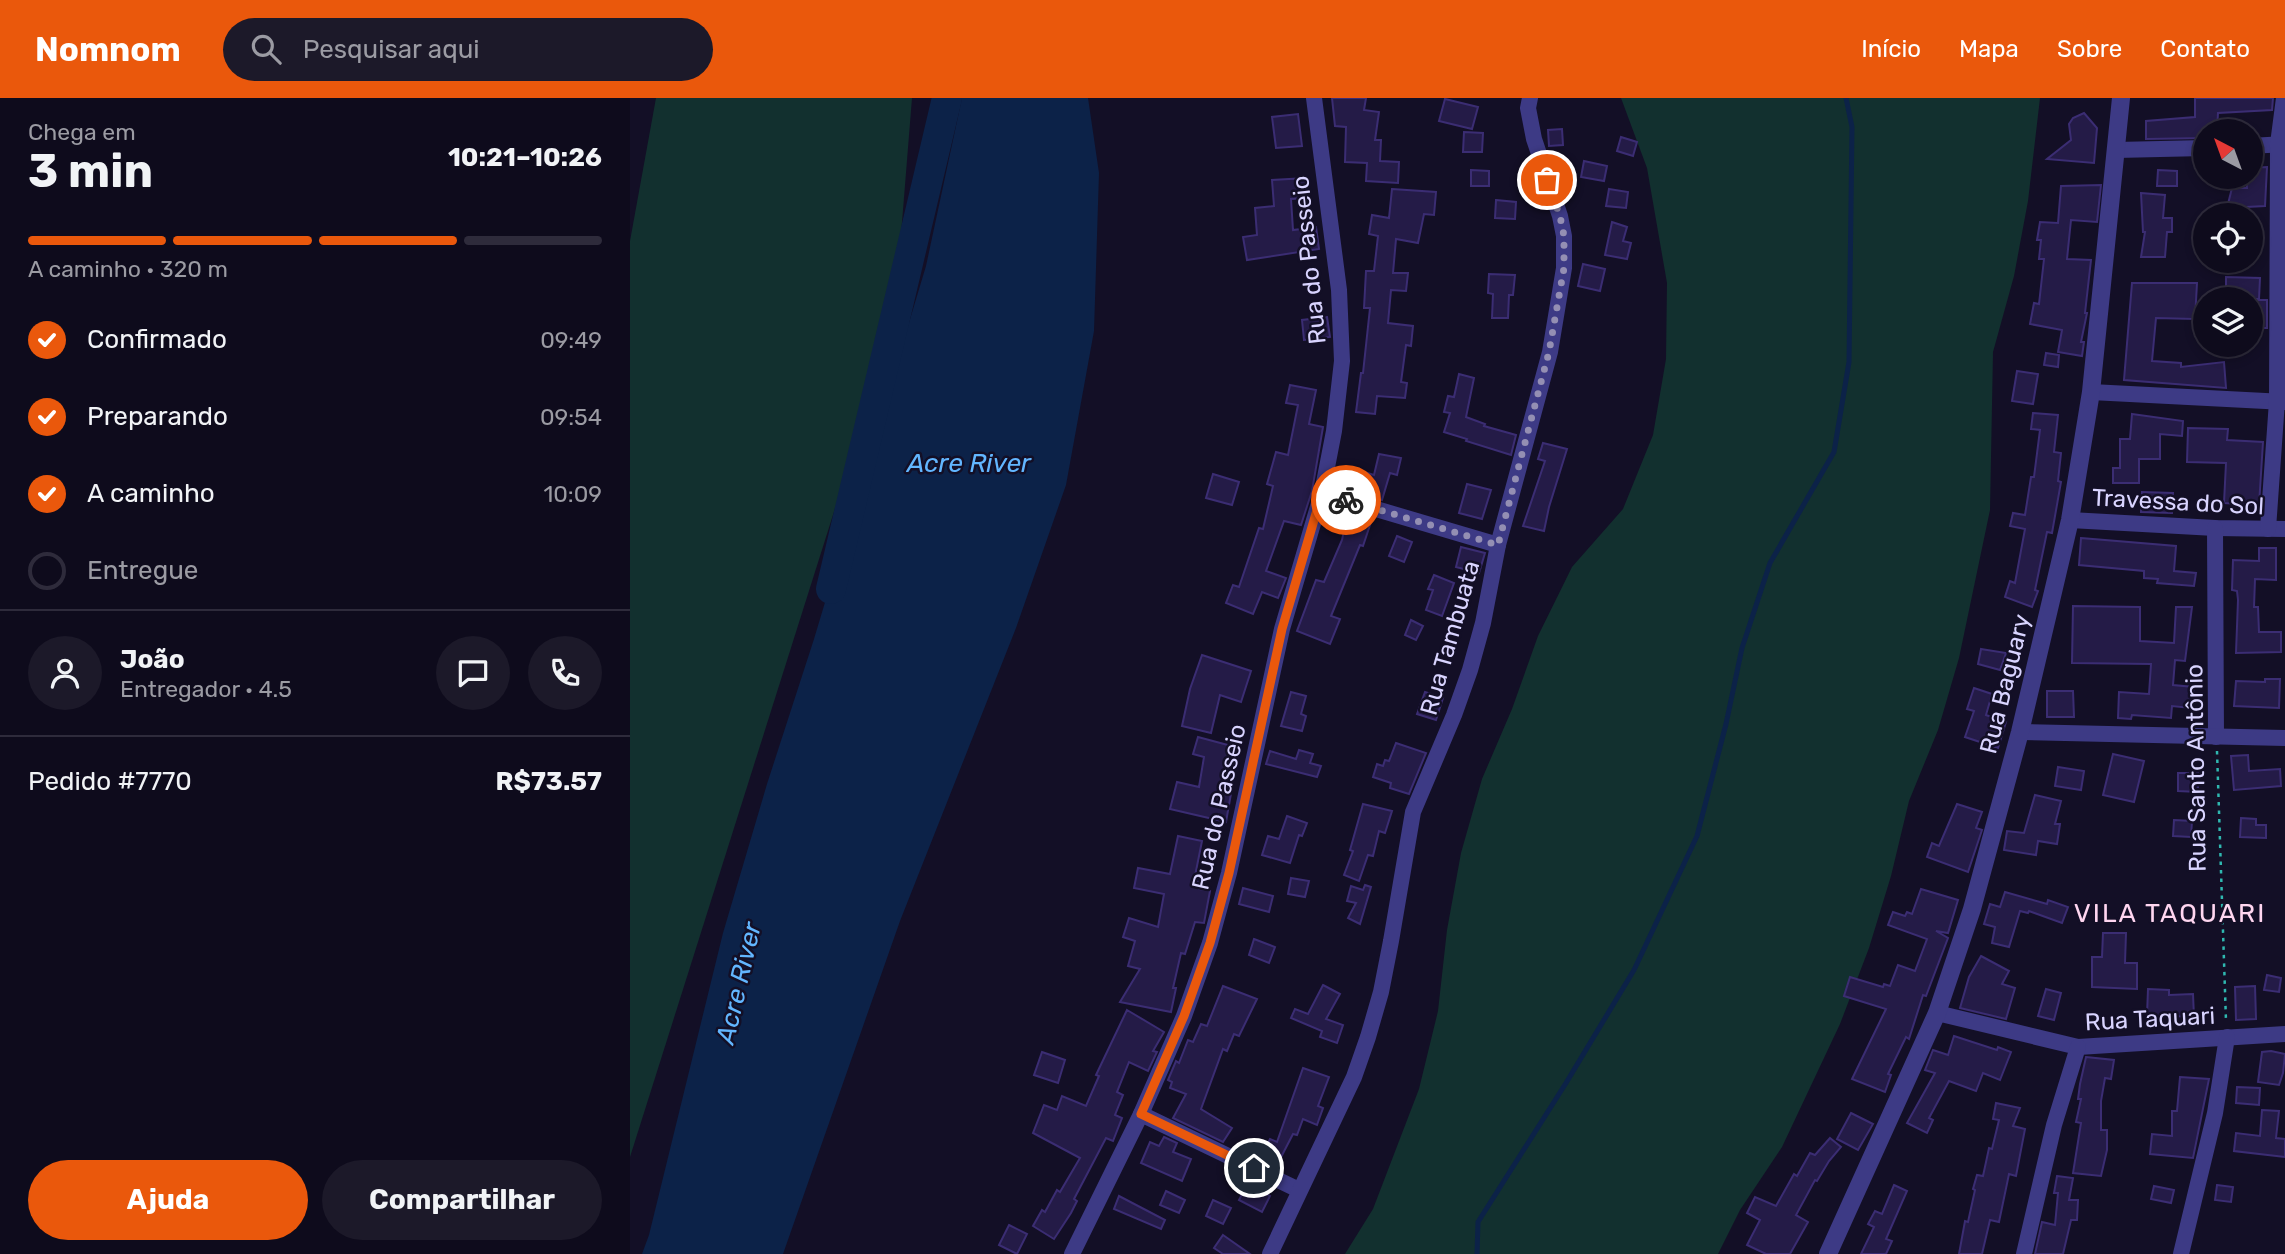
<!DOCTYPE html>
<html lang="pt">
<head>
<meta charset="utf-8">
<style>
  body { margin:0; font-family:Rubik,sans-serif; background:#1c1929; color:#f1f3f6; height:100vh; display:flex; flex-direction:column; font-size:26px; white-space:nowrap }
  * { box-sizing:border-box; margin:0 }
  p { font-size:23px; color:#9b9ba3 }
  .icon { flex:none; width:38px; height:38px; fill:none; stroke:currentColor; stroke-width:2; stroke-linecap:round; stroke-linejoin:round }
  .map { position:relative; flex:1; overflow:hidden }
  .drawer { display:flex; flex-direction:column; background:#0e0b1c; width:630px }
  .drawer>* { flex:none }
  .needle { width:46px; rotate:319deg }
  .fabs { position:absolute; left:1563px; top:21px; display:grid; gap:14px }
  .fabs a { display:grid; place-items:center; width:70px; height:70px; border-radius:50%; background:#0e0b1c; box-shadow:0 4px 10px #0003,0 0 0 2px #2e2b3b; font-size:35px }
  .pin { position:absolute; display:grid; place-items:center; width:60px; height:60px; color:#fff; margin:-30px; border:4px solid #fff; border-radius:50%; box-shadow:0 2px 7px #0007 }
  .courier { position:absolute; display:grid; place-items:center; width:70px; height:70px; margin:-35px; border:5px solid #ea580c; border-radius:50%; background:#fff; color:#222; box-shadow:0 2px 9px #0007 }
  .overview em { font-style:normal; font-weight:700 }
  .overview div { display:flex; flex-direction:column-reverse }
  .overview { display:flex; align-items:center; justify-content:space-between; height:119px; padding:0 28px }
  h1 { font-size:46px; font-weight:700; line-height:52px }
  .bar { display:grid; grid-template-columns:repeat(4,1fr); gap:10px 7px; align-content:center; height:84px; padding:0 28px }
  .bar i { height:9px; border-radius:5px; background:#2e2b3b }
  .bar .active { background:#ea580c }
  .bar p { grid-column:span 4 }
  .line { display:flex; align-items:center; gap:18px; padding:0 28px; border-top:2px solid #2e2b3b }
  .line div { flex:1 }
  .round { display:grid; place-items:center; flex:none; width:74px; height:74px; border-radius:37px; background:#1c1929 }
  ol { padding:0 28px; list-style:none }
  li { display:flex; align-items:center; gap:21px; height:77px }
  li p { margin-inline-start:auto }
  li .icon { padding:7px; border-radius:50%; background:#ea580c; color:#fff; stroke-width:4 }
  li:last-child { color:#9b9ba3 }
  li i { width:38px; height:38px; border:4px solid #2e2b3b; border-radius:50% }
  .button { display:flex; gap:14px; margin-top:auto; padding:14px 28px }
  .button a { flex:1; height:80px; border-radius:42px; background:#ea580c; color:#fff; font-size:28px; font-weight:700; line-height:80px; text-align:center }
  .button a+a { background:#1c1929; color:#f1f3f6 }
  header { display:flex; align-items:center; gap:42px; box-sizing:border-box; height:98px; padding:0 35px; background:#ea580c; color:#fff }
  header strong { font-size:33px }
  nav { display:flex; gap:38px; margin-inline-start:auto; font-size:24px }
  .search { width:490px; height:63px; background:#1c1929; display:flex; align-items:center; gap:18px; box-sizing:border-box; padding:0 24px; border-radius:38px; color:#9b9ba3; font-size:26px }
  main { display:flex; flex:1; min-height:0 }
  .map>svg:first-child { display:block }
  .green { fill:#12302f }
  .water { fill:#0c2248 }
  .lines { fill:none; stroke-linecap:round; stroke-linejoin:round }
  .stream { stroke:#0c2248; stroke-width:5 }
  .river { stroke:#0c2248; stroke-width:30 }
  .building { fill:#241b47; stroke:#3b2d73; stroke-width:2 }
  .path { stroke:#2fb8b0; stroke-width:2.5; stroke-dasharray:3.5 5; stroke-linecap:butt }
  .minor { stroke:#3d3a85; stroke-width:16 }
  .tertiary { stroke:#3d3a85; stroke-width:18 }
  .done { stroke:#948fb3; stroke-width:7; stroke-dasharray:0 12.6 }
  .route { stroke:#ea580c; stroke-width:9 }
  .labels { text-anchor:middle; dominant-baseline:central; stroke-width:5; stroke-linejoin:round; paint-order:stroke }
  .street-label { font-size:24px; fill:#d9d4ff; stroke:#130f26 }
  .water-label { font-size:26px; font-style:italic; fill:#62b6ff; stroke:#130f26 }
  .neighbourhood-label { font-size:26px; letter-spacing:2px; fill:#ffd6f0; stroke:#130f26 }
</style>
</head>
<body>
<header>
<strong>Nomnom</strong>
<div class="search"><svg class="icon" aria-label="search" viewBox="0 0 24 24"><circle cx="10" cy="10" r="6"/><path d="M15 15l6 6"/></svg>Pesquisar aqui</div>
<nav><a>Início</a><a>Mapa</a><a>Sobre</a><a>Contato</a></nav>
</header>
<main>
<section class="drawer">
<div class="overview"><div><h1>3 min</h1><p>Chega em</p></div><em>10:21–10:26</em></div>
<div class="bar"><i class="active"></i><i class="active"></i><i class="active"></i><i></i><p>A caminho · 320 m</p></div>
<ol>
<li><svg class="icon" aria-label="check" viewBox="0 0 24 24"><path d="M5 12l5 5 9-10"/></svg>Confirmado<p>09:49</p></li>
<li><svg class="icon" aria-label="check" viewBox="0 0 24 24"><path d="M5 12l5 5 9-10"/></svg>Preparando<p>09:54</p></li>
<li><svg class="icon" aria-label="check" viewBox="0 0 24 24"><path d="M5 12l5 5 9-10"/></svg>A caminho<p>10:09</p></li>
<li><i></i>Entregue</li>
</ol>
<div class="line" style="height:126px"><a class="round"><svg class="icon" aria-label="person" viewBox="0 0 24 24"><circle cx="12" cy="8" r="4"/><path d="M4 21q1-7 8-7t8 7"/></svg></a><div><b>João</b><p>Entregador · 4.5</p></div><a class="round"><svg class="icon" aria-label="chat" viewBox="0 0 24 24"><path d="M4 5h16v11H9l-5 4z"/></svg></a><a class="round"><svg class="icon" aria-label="phone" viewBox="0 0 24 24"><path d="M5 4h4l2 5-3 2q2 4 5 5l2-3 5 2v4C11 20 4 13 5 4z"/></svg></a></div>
<div class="line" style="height:91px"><div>Pedido #7770</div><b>R$73.57</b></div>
<div class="button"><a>Ajuda</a><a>Compartilhar</a></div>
</section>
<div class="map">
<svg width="1655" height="1156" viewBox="0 0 1655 1156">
  <rect width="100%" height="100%" fill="#130f26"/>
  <g class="green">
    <polygon points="26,0 282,0 264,224 0,1059 0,143"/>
    <polygon points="991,0 1410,0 1398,103 1384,178 1363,254 1360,412 1329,560 1308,632 1279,703 1261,778 1239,850 1210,926 1152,1049 1110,1112 1088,1156 715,1156 743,1111 789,991 808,913 817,832 831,755 852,681 882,611 908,538 942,469 993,411 1023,337 1036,261 1037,185 1017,70"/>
  </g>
  <polygon class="water" points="332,0 458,0 469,75 464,233 436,387 386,530 270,823 153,1156 12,1156 19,1137 93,835 137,686 184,541 296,168"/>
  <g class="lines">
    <polyline class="stream" points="847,1156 848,1124 936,985 1004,872 1067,738 1096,626 1112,550 1140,465 1204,354 1219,264 1222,29 1216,0"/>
    <polyline class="river" points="201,491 317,0"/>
  </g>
  <g class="building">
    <polygon points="702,0 736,0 734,12 749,14 745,42 751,42 750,63 769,64 768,85 736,83 737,65 715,64 716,29 705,28"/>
    <polygon points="1565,0 1643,0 1642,12 1588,15 1587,33 1575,33 1575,40 1516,41 1516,23 1565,19"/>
    <polygon points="815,1 848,9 842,31 809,23"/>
    <polygon points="1454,15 1467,30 1464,65 1417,61 1441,42 1439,26 1443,20"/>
    <polygon points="668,16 672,48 646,50 642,19"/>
    <polygon points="932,31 933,47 919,48 918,32"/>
    <polygon points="834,34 853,35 852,54 833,54"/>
    <polygon points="991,39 1007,44 1003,58 987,53"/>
    <polygon points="954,63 977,68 974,83 951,79"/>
    <polygon points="1637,69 1635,108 1597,110 1602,90 1617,90 1616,79 1620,79 1620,70"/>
    <polygon points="841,72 859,73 859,88 841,88"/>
    <polygon points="1528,72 1547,73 1547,88 1527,88"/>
    <polygon points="676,80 678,100 661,101 663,132 686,129 689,151 617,162 613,139 627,137 625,110 644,108 642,82"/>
    <polygon points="1471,87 1467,124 1441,122 1437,161 1461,162 1455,215 1457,215 1451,244 1454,244 1452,258 1428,254 1432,232 1400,226 1404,205 1409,206 1414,161 1409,161 1411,142 1407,142 1410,124 1428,125 1431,88"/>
    <polygon points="762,91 806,94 804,117 794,116 788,145 766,141 763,175 778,175 776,193 761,192 758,225 783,228 781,248 776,247 771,284 777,285 775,300 747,298 745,316 726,314 731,275 733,275 740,210 734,210 736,173 744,173 748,138 739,136 742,117 759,120"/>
    <polygon points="979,91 998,94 996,110 976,108"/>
    <polygon points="1511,95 1535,97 1533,120 1542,120 1542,134 1537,134 1535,159 1511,159 1515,134 1513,134"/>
    <polygon points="866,102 886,104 885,121 865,120"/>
    <polygon points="982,124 997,129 993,143 1001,145 997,161 975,157"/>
    <polygon points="953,166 975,171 970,193 948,188"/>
    <polygon points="859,176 885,177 883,197 879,197 878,220 862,220 863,196 858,195"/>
    <polygon points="1596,179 1630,180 1629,201 1596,201"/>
    <polygon points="1502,185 1567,185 1565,221 1526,220 1522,263 1551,265 1551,269 1594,264 1596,290 1494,282"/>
    <rect x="1620" y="202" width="17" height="28"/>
    <polygon points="697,219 700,239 674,242 672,222"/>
    <polygon points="1416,255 1429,257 1428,269 1414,267"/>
    <polygon points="1387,273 1408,276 1403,306 1382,303"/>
    <polygon points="829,276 844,280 836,319 855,326 854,328 886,337 881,357 836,343 837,341 814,334 820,315 814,314 818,298 824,299"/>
    <polygon points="660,287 686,292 679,326 693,329 682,393 671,427 654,423 636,473 656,480 648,500 632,494 623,516 596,505 603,487 609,489 629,430 633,431 643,388 637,386 646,354 658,357 668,307 656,305"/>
    <polygon points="1403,315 1428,317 1424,354 1431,355 1428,383 1431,384 1422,435 1417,434 1405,492 1408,493 1402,509 1375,499 1380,483 1385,485 1395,431 1380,428 1383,415 1395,417 1401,379 1404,379 1410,332 1401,331"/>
    <polygon points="1502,316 1553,323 1552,338 1530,336 1530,361 1509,361 1509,385 1483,385 1483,370 1490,370 1490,341 1500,341"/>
    <polygon points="1558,330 1598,331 1597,342 1633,344 1629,407 1594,405 1596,365 1557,364"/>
    <polygon points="913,345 937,351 919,409 914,433 893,428 915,363 908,361"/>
    <polygon points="749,356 771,360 767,377 760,375 752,402 724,394 731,373 744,377"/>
    <polygon points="583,376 609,384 602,407 576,400"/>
    <polygon points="837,386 861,392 852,421 829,415"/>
    <polygon points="1512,394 1543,395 1542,415 1511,414"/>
    <polygon points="718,414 742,421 733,448 730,447 701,518 710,521 700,546 667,533 686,482 694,484 712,442"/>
    <polygon points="767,438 782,444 774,464 759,458"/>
    <polygon points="1451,440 1546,448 1544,473 1566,475 1564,488 1527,485 1528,481 1514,480 1514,473 1449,467"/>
    <polygon points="831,449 855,455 849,475 826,469"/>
    <polygon points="1629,450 1646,450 1646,482 1625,481 1624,509 1628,509 1629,534 1651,534 1651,554 1606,555 1608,502 1607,493 1602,492 1603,462 1629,463"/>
    <polygon points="804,477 824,485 812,518 796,512 803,492 798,491"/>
    <polygon points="1443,508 1510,509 1510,543 1544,545 1546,509 1562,509 1555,563 1545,562 1543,587 1564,589 1561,610 1542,608 1541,620 1502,617 1501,621 1488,620 1489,594 1519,596 1521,566 1442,565"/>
    <polygon points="781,522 793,528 786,542 775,537"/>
    <polygon points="1351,551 1376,555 1370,572 1348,566"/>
    <polygon points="572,557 621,573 611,604 590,597 581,635 552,628 560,591"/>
    <polygon points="1635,581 1650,581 1649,610 1604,608 1606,583 1635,584"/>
    <polygon points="1344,590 1362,596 1356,617 1376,624 1368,650 1335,639 1344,613 1337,611"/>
    <polygon points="1417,593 1443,593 1444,619 1417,619"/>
    <polygon points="661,594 676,598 671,616 676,618 672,633 651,628"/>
    <polygon points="795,594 813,600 806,622 787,616"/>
    <polygon points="568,639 609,650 596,724 540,711 547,684 569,689 574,659 563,656"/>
    <polygon points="766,645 796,655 779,696 760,690 761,685 743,679 747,666 753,668 755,662 759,663"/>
    <polygon points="669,652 683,656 680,665 691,668 687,679 636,666 640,653 666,661"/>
    <polygon points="1483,656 1514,663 1504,704 1473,697"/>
    <polygon points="1618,657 1619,673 1650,671 1651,688 1604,692 1601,658"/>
    <polygon points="1428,669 1454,673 1451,692 1425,688"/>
    <polygon points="1548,675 1568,675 1568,694 1548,693"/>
    <polygon points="1405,697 1431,703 1425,726 1430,726 1427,746 1408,743 1406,757 1374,752 1377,733 1394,735"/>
    <polygon points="733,706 762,713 755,735 749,733 743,758 738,757 729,783 714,777 723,753 720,752"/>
    <polygon points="1327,706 1352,714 1346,730 1352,732 1338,774 1297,759 1302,745 1309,748"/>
    <polygon points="657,718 677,725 672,738 669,737 660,765 632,757 638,738 649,741"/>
    <polygon points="1611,720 1626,721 1626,727 1636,727 1636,740 1610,739"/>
    <polygon points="1544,722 1562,723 1561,739 1543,738"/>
    <polygon points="548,738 572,743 564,783 570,784 569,791 580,793 574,825 565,824 555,856 551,855 543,890 546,890 541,914 490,904 510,871 498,868 505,843 493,839 499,820 528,829 534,796 504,790 508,770 540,776"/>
    <polygon points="661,780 679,783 675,799 658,796"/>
    <polygon points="735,787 741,789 730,826 718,820 726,805 717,803 721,788 733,792"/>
    <polygon points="613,790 643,798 639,814 609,806"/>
    <polygon points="1291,791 1328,802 1318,835 1306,833 1318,840 1296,898 1293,897 1279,941 1276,939 1258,976 1261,977 1255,994 1222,981 1256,911 1214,898 1220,879 1253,889 1254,886 1260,888 1268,867 1285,873 1297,841 1258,827 1263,814 1275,818 1277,814 1282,816"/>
    <polygon points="1375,794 1417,806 1418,802 1438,809 1432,825 1399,813 1398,815 1390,813 1379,849 1362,845 1365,829 1354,826 1360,806 1370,809"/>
    <polygon points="1473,835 1496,835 1495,865 1507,865 1507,891 1462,889 1462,859 1472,859"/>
    <polygon points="624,841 645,849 639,865 619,857"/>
    <polygon points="1351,858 1379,873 1372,886 1385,890 1376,921 1330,910 1339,879"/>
    <polygon points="1637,877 1651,880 1649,894 1634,892"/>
    <polygon points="693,887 710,896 696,921 713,927 707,945 690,939 692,933 661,920 665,911 678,916"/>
    <polygon points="593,888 627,901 609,938 604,936 597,953 593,951 571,1011 602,1030 593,1044 543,1020 556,996 540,990 542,984 538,982 546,963 549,965 558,942 563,944 571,926 577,928"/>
    <polygon points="1625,888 1626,921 1606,922 1605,889"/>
    <polygon points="1416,891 1431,895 1424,922 1408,918"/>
    <polygon points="1518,891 1539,892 1539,897 1563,896 1564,919 1517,917"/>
    <polygon points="497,912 534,934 523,953 527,954 518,973 499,964 487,994 493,997 485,1017 492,1020 483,1043 476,1040 444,1101 447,1103 441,1115 424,1141 403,1128 412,1112 415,1114 427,1092 430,1094 450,1060 403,1035 414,1007 427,1012 432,998 456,1008 469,978 466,977"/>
    <polygon points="1324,938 1367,952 1368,949 1381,954 1370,982 1353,975 1346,993 1319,983 1299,1020 1303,1022 1297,1035 1277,1025 1305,975 1295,972 1303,952 1318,957"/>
    <polygon points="1641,953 1655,956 1653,975 1649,987 1628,984 1632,954"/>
    <polygon points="412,954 435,962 428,985 404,977"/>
    <polygon points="1456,959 1484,962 1481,981 1475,980 1471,1003 1471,1032 1477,1032 1477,1052 1471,1078 1443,1075 1451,1025 1446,1024 1451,1001 1448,1001 1450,986"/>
    <polygon points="673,970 699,979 688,1008 693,1010 687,1027 673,1021 667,1037 663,1036 648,1065 633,1055 640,1041 647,1044"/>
    <polygon points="1550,979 1579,981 1563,1060 1520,1056 1522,1036 1542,1038 1542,1013 1547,1013"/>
    <polygon points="1607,989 1630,990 1629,1007 1606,1005"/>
    <polygon points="1366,1005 1390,1010 1383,1028 1395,1031 1386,1078 1379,1076 1369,1124 1360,1122 1352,1156 1329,1156 1335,1123 1338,1124 1345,1092 1343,1091 1347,1077 1353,1078 1359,1050 1362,1051 1369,1022 1363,1021"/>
    <polygon points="1632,1012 1649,1013 1646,1040 1655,1041 1655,1059 1604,1053 1606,1035 1630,1038"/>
    <polygon points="1221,1015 1243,1026 1228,1052 1207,1041"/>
    <polygon points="534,1039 547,1045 543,1054 561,1061 552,1083 511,1065 520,1044 529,1048"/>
    <polygon points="1200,1040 1211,1049 1199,1063 1187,1083 1185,1082 1166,1117 1178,1124 1160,1156 1136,1156 1117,1147 1130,1122 1117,1115 1125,1099 1146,1108 1164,1076 1167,1078 1180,1055 1185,1057"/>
    <polygon points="1427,1078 1443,1080 1439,1102 1448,1102 1447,1122 1441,1122 1433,1156 1405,1156 1412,1124 1425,1127 1428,1095 1424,1095"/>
    <polygon points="617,1086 640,1098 632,1114 609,1102"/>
    <polygon points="1264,1087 1277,1093 1256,1141 1262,1143 1256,1156 1231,1156 1244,1129 1238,1126 1245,1113 1252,1116"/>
    <polygon points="1587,1087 1603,1089 1601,1104 1585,1102"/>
    <polygon points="1524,1088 1544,1092 1541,1105 1521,1101"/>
    <polygon points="536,1093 555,1102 549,1115 530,1107"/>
    <polygon points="489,1098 535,1122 531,1131 484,1111"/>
    <polygon points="583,1102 601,1110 593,1126 576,1118"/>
    <polygon points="379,1127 397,1136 387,1156 369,1147"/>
    <polygon points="593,1137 620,1156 593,1156 584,1150"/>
  </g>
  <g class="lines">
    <polyline class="path" points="1587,653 1596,923"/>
    <g class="minor">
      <polyline points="1620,48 1655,46"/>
      <polyline points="1486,52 1575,50"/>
      <polyline points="1461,294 1655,304"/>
      <polyline points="692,395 868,447"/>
      <polyline points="1440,422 1585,430 1655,431"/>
      <polyline points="1585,430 1586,639"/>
      <polyline points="1638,431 1647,303 1648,46 1654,0"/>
      <polyline points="1390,634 1655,640"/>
      <polyline points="1307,915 1448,949 1655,936"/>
      <polyline points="511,1016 669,1092"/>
      <polyline points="442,1156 511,1016 554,918 580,845 599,775 652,531 692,395 704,333 712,263 709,192 684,0"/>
      <polyline points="640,1156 724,979 738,939 751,894 761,843 783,714 824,617 840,572 853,525 868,447 920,254 934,170 934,138 930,118 904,41 898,10 900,0"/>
      <polyline points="1394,1156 1424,1027 1448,949"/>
      <polyline points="1551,1156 1585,1015 1597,939"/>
    </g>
    <polyline class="tertiary" points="1198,1156 1307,915 1342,811 1390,634 1440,422 1461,294 1491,0"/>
  </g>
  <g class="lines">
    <polyline class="done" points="716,402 868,447 919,254 934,170 934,138 930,118 917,82"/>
    <polyline class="route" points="624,1070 511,1016 554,918 580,845 599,775 652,531 692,395 716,402"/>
  </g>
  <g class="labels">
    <g class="street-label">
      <text transform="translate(679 162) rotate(-96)">Rua do Passeio</text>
      <text transform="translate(1548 404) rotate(3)">Travessa do Sol</text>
      <text transform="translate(820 540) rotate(-74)">Rua Tambuata</text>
      <text transform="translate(1375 586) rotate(-76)">Rua Baguary</text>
      <text transform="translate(1566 670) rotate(-91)">Rua Santo Antônio</text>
      <text transform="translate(589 709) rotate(-77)">Rua do Passeio</text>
      <text transform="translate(1520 921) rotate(-3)">Rua Taquari</text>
    </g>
    <g class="water-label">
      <text x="339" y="365">Acre River</text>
      <text transform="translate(109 885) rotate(-77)">Acre River</text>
    </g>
    <g class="neighbourhood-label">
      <text x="1540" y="815">VILA TAQUARI</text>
    </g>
  </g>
</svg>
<div class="fabs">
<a><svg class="needle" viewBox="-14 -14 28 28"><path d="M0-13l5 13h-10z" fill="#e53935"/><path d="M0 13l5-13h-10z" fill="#9b9ba3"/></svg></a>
<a><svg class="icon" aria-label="locate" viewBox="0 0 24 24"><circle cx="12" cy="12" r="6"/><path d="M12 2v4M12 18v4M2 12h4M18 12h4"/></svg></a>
<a><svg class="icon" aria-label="layers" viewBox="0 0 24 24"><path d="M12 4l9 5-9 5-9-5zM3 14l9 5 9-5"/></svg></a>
</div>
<div class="pin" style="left:917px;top:82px;background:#ea580c"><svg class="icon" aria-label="bag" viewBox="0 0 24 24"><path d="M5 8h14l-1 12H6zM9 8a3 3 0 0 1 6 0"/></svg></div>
<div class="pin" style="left:624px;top:1070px;background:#1f2937"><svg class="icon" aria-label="home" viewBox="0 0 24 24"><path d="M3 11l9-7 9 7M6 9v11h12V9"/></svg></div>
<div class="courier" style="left:716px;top:402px"><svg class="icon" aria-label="bike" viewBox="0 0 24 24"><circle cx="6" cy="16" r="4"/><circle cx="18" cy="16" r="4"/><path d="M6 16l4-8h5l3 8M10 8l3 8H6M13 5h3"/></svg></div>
</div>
</main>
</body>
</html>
